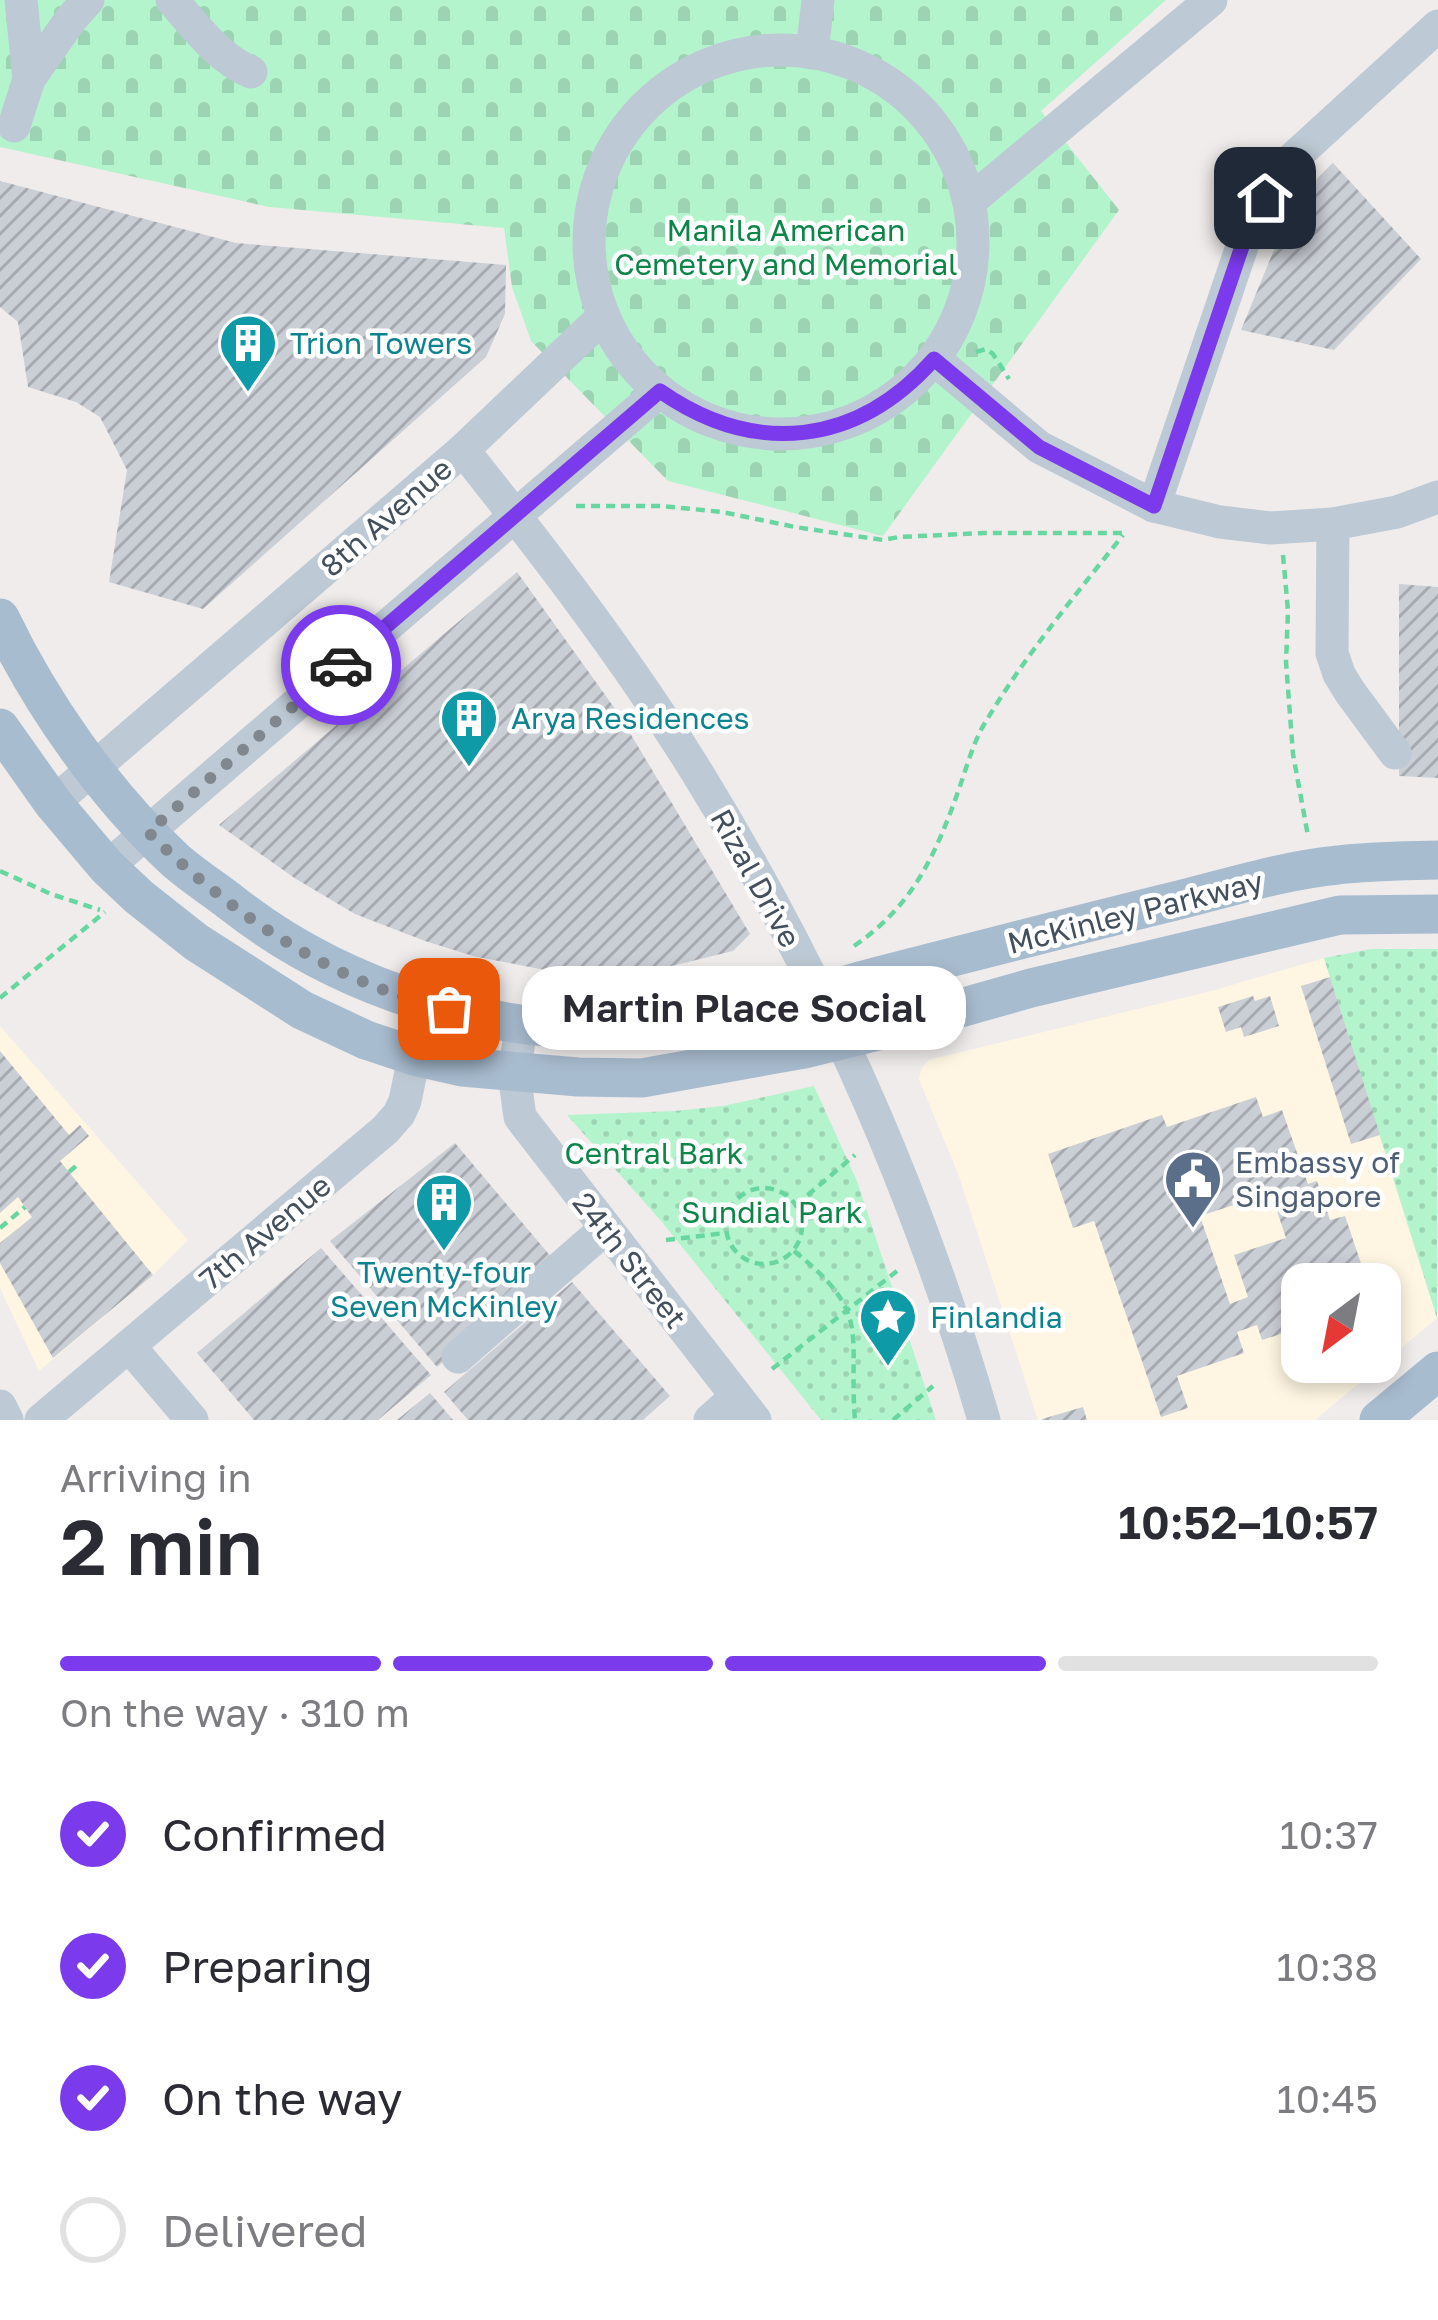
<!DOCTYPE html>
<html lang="en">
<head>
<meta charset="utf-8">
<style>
  body { margin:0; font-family:"Golos Text",sans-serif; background:#f2f2f3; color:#2b2b33; height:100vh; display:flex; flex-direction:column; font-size:45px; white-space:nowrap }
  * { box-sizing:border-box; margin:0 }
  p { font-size:39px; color:#7c7c81 }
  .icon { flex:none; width:66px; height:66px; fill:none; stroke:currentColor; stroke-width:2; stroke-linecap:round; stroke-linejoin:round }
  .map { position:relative; height:1420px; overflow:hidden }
  .sheet { display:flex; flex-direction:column; background:#fff; flex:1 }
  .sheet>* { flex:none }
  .needle { width:78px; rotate:212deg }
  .tools { position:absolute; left:1281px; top:1263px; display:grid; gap:24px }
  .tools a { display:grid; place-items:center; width:120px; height:120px; border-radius:24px; background:#fff; box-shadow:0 6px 18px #0003; font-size:60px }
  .pin { position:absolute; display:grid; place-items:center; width:102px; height:102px; color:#fff; margin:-51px; border-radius:24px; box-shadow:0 6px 18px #0006 }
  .courier { position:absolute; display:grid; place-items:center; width:120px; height:120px; margin:-60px; border:9px solid #7c3aed; border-radius:50%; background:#fff; color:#222; box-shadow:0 3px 15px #0007 }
  .bubble { position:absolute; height:84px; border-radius:36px; background:#fff; box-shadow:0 6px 18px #0003; font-size:39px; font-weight:600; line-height:84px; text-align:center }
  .headline em { font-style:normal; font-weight:600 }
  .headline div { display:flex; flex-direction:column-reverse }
  .headline { display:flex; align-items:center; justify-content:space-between; height:204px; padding:0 60px }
  h1 { font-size:78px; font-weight:600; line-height:90px }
  .bar { display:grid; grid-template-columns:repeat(4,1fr); gap:18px 12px; align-content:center; height:144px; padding:0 60px }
  .bar i { height:15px; border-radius:9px; background:#e1e1e2 }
  .bar .selected { background:#7c3aed }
  .bar p { grid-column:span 4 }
  ol { padding:0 60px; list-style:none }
  li { display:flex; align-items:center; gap:36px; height:132px }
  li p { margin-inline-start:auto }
  li .icon { padding:12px; border-radius:50%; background:#7c3aed; color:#fff; stroke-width:4 }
  li:last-child { color:#7c7c81 }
  li i { width:66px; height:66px; border:6px solid #e1e1e2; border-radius:50% }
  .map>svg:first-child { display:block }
  .commercial { fill:#fef6e2; fill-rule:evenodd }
  .grass { fill:url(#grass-dots) }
  .cemetery { fill:url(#cemetery-stones) }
  .building { fill:url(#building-hatch); fill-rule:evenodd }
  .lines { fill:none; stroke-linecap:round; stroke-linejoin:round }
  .path { stroke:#68d6a0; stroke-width:4.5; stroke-dasharray:9 6; stroke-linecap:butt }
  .minor { stroke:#bdc9d4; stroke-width:33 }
  .major { stroke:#a8bccf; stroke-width:39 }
  .done { stroke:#80878e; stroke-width:12; stroke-dasharray:0 21.6 }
  .route { stroke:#7c3aed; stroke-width:15 }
  .labels { text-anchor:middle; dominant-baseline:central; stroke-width:9; stroke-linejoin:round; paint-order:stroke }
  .park-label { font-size:30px; fill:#0b8548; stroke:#fff }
  .culture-label { font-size:30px; fill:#0d838f; stroke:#fff; text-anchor:start }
  .street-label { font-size:30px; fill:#43505c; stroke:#fff }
  .service-label { font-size:30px; fill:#4e5e75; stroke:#fff; text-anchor:start }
</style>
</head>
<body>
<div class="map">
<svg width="1438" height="1420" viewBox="0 0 1438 1420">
  <defs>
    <pattern id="grass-dots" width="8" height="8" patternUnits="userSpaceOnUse" patternTransform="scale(3)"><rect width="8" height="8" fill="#b4f4cd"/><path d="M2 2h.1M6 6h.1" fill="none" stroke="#9cd3b2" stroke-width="1.8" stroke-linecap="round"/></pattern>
    <pattern id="cemetery-stones" width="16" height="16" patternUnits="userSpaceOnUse" patternTransform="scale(3)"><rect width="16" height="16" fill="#b4f4cd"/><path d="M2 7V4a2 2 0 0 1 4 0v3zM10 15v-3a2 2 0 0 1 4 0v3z" fill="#9cd3b2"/></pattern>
    <pattern id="building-hatch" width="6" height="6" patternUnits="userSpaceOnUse" patternTransform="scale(3)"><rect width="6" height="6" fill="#caced5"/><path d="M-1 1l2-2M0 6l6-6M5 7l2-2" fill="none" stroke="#a6aab0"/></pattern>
  </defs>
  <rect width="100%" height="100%" fill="#f0ecec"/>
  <g class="commercial">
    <path d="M 1324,958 L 1437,1318 L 1315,1420 L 1038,1420 L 959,1176 L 919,1079 L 921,1069 L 929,1060 L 1215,990 ZM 1302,1284 L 1380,1284 L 1380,1362 L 1302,1362 Z"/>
    <polygon points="0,1026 188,1240 153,1275 39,1371 0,1288"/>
  </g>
  <g class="grass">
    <polygon points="1371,949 1438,949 1437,1318 1324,958"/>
    <polygon points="814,1086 857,1181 936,1420 821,1420 662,1222 567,1115 675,1111 723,1106"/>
  </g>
  <polygon class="cemetery" points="0,0 1166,0 1041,111 1119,210 883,536 668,481 531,341 512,287 504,228 269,207 0,147"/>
  <g class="building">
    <polygon points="1333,163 1421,259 1334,350 1241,330 1283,228 1318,178"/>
    <polygon points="0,181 236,243 506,265 505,314 486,357 203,609 109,582 127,470 100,417 76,402 28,387 18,322 0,307"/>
    <polygon points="517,572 618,713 750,934 733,951 639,974 565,974 473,956 425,941 355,914 296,879 219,825"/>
    <polygon points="1399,584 1438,587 1438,778 1399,776"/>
    <polygon points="1330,977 1380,1135 1351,1144 1301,986"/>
    <polygon points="1253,996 1255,1001 1270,996 1279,1026 1244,1037 1241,1027 1226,1032 1218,1007"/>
    <polygon points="0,1051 69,1135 80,1125 89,1136 60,1161 153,1275 53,1358 0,1263 0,1243 32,1217 18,1197 0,1213"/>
    <path d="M 1256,1097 L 1263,1117 L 1282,1110 L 1308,1184 L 1317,1181 L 1330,1220 L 1345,1216 L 1368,1284 L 1302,1284 L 1302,1327 L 1262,1340 L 1257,1325 L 1237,1332 L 1244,1353 L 1177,1376 L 1188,1408 L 1161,1417 L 1094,1221 L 1073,1228 L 1048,1154 L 1162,1115 L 1167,1127 ZM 1271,1193 L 1286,1238 L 1234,1255 L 1248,1297 L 1230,1304 L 1200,1216 Z"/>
    <polygon points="455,1143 558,1265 437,1367 330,1241"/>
    <polygon points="321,1248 431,1375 378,1420 254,1420 197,1353"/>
    <polygon points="572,1282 670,1396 643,1420 468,1420 444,1392"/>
    <polygon points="430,1393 453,1420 397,1420"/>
    <polygon points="1083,1407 1087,1420 1042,1420 1042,1419"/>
  </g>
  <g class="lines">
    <g class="path">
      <polyline points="976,352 986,349 993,354 1009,379"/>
      <polyline points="576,506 662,506 722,512 795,527 883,540 899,537 985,533 1124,533"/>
      <polyline points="1283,555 1288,611 1286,662 1293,754 1308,836"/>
      <polyline points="0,871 51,894 100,910"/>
      <path d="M 854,946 C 913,906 936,854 959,789 C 966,769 972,747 982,728 C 1022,659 1074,597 1123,535"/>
      <polyline points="0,998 105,912"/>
      <polyline points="69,1172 76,1166"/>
      <circle cx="764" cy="1226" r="38"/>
      <polyline points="796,1205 855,1155"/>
      <polyline points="0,1228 25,1207"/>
      <polyline points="666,1240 725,1233"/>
      <path d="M 794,1251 C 873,1314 848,1332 855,1420"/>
      <polyline points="772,1369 897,1271"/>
      <polyline points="893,1420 933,1386"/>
    </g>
    <g class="minor">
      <path d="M 172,0 C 195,26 218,58 251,72"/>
      <circle cx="781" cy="242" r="192"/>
      <polyline points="812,53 818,0"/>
      <polyline points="29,79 71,19 88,0"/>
      <polyline points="14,126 29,79 21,0"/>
      <polyline points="969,202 1211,0"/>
      <polyline points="934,359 1039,447 1154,506 1220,522 1271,528 1333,524 1397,512 1438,497"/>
      <path d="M 463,450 C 546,554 628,661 698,774 C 822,976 918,1192 984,1420"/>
      <polyline points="1154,506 1252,217 1290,161 1438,26"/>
      <polyline points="1333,524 1332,653 1339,674 1350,692 1395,753"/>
      <polyline points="53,803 463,450 604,316"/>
      <polyline points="107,867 660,391"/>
      <polyline points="522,1023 514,1073 520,1117 755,1420"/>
      <polyline points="129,1346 192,1420"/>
      <polyline points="458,1357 606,1228"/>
      <polyline points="0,1406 7,1420"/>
      <polyline points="41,1420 385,1130 399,1114 405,1101 425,1003"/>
      <polyline points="710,1420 736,1397"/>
    </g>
    <g class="major">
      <path d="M 0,618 C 41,704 105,795 175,860 C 193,876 214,889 233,904 C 344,991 499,1039 641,1028 C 720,1022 795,998 871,978 C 973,952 1076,925 1179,900 C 1231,887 1285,870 1338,865 C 1371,861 1405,861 1438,860"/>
      <polyline points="0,728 53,803 107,867 139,897 196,942 302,1010 366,1040 414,1056 462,1067 578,1077 642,1078 804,1049 886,1029 1031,988 1340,915 1438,914"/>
      <polyline points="1379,1420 1438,1371"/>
    </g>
  </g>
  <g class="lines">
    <path class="done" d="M 341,665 L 148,832 C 231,914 333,984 449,1009"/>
    <path class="route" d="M 341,665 L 660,391 C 755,457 857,446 934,359 L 1039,447 L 1154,506 L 1252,217 L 1265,198"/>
  </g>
  <defs>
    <symbol id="building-pin" viewBox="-11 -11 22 30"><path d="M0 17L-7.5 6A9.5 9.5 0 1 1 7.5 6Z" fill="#0f9aa8" stroke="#fff"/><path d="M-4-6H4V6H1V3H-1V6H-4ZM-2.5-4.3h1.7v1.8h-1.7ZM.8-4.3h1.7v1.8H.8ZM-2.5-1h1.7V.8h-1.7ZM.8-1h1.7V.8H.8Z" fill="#fff"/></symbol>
    <symbol id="civic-pin" viewBox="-11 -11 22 30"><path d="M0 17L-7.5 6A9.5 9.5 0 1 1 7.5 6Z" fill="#5c6f8a" stroke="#fff"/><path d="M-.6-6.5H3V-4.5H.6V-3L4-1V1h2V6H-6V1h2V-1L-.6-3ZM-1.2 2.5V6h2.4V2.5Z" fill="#fff"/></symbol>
    <symbol id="sight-pin" viewBox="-11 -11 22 30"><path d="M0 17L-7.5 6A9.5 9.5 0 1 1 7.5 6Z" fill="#0f9aa8" stroke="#fff"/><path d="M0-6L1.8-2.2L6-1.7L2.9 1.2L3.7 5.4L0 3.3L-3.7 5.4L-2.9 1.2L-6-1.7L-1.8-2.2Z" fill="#fff"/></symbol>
  </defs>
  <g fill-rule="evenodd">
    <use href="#building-pin" x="215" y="310" width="66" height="90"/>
    <use href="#building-pin" x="436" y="685" width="66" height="90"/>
    <use href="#civic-pin" x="1160" y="1146" width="66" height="90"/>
    <use href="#building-pin" x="411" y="1169" width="66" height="90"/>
    <use href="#sight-pin" x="855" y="1284" width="66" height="90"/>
  </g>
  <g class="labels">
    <g class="park-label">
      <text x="786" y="230">Manila American<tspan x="786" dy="34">Cemetery and Memorial</tspan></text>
      <text x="654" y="1153">Central Bark</text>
      <text x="772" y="1212">Sundial Park</text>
    </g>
    <g class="culture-label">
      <text x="290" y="343">Trion Towers</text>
      <text x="511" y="718">Arya Residences</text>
      <text x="444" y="1272" text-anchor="middle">Twenty-four<tspan x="444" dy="34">Seven McKinley</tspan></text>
      <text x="930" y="1317">Finlandia</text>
    </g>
    <g class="street-label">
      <text transform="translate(386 517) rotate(-41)">8th Avenue</text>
      <text transform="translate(756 878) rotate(61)">Rizal Drive</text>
      <text transform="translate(1135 912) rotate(-14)">McKinley Parkway</text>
      <text transform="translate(265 1232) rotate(-40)">7th Avenue</text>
      <text transform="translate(630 1260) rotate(52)">24th Street</text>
    </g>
    <g class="service-label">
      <text x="1235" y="1162">Embassy of<tspan x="1235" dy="34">Singapore</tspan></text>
    </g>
  </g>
</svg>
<div class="tools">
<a><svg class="needle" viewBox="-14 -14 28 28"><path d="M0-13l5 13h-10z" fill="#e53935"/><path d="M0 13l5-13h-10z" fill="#7c7c81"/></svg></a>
</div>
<div class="pin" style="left:449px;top:1009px;background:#ea580c"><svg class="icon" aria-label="bag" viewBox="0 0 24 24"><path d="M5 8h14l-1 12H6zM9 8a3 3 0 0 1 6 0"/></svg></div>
<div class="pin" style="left:1265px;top:198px;background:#1f2937"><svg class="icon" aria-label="home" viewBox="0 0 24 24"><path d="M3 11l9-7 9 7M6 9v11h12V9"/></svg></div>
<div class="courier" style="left:341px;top:665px"><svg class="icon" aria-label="car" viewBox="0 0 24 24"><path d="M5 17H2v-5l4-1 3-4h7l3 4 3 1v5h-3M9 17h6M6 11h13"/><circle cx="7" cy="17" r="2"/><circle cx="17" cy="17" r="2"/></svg></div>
<div class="bubble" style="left:522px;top:966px;width:444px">Martin Place Social</div>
</div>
<section class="sheet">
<div class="headline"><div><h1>2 min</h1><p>Arriving in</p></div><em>10:52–10:57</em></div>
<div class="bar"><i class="selected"></i><i class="selected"></i><i class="selected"></i><i></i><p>On the way · 310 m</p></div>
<ol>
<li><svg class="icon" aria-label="check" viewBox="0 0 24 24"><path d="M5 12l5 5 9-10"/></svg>Confirmed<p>10:37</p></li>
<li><svg class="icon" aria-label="check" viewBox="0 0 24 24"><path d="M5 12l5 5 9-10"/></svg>Preparing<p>10:38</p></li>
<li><svg class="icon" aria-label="check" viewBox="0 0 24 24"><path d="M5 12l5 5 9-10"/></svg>On the way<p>10:45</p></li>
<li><i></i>Delivered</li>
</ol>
</section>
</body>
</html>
